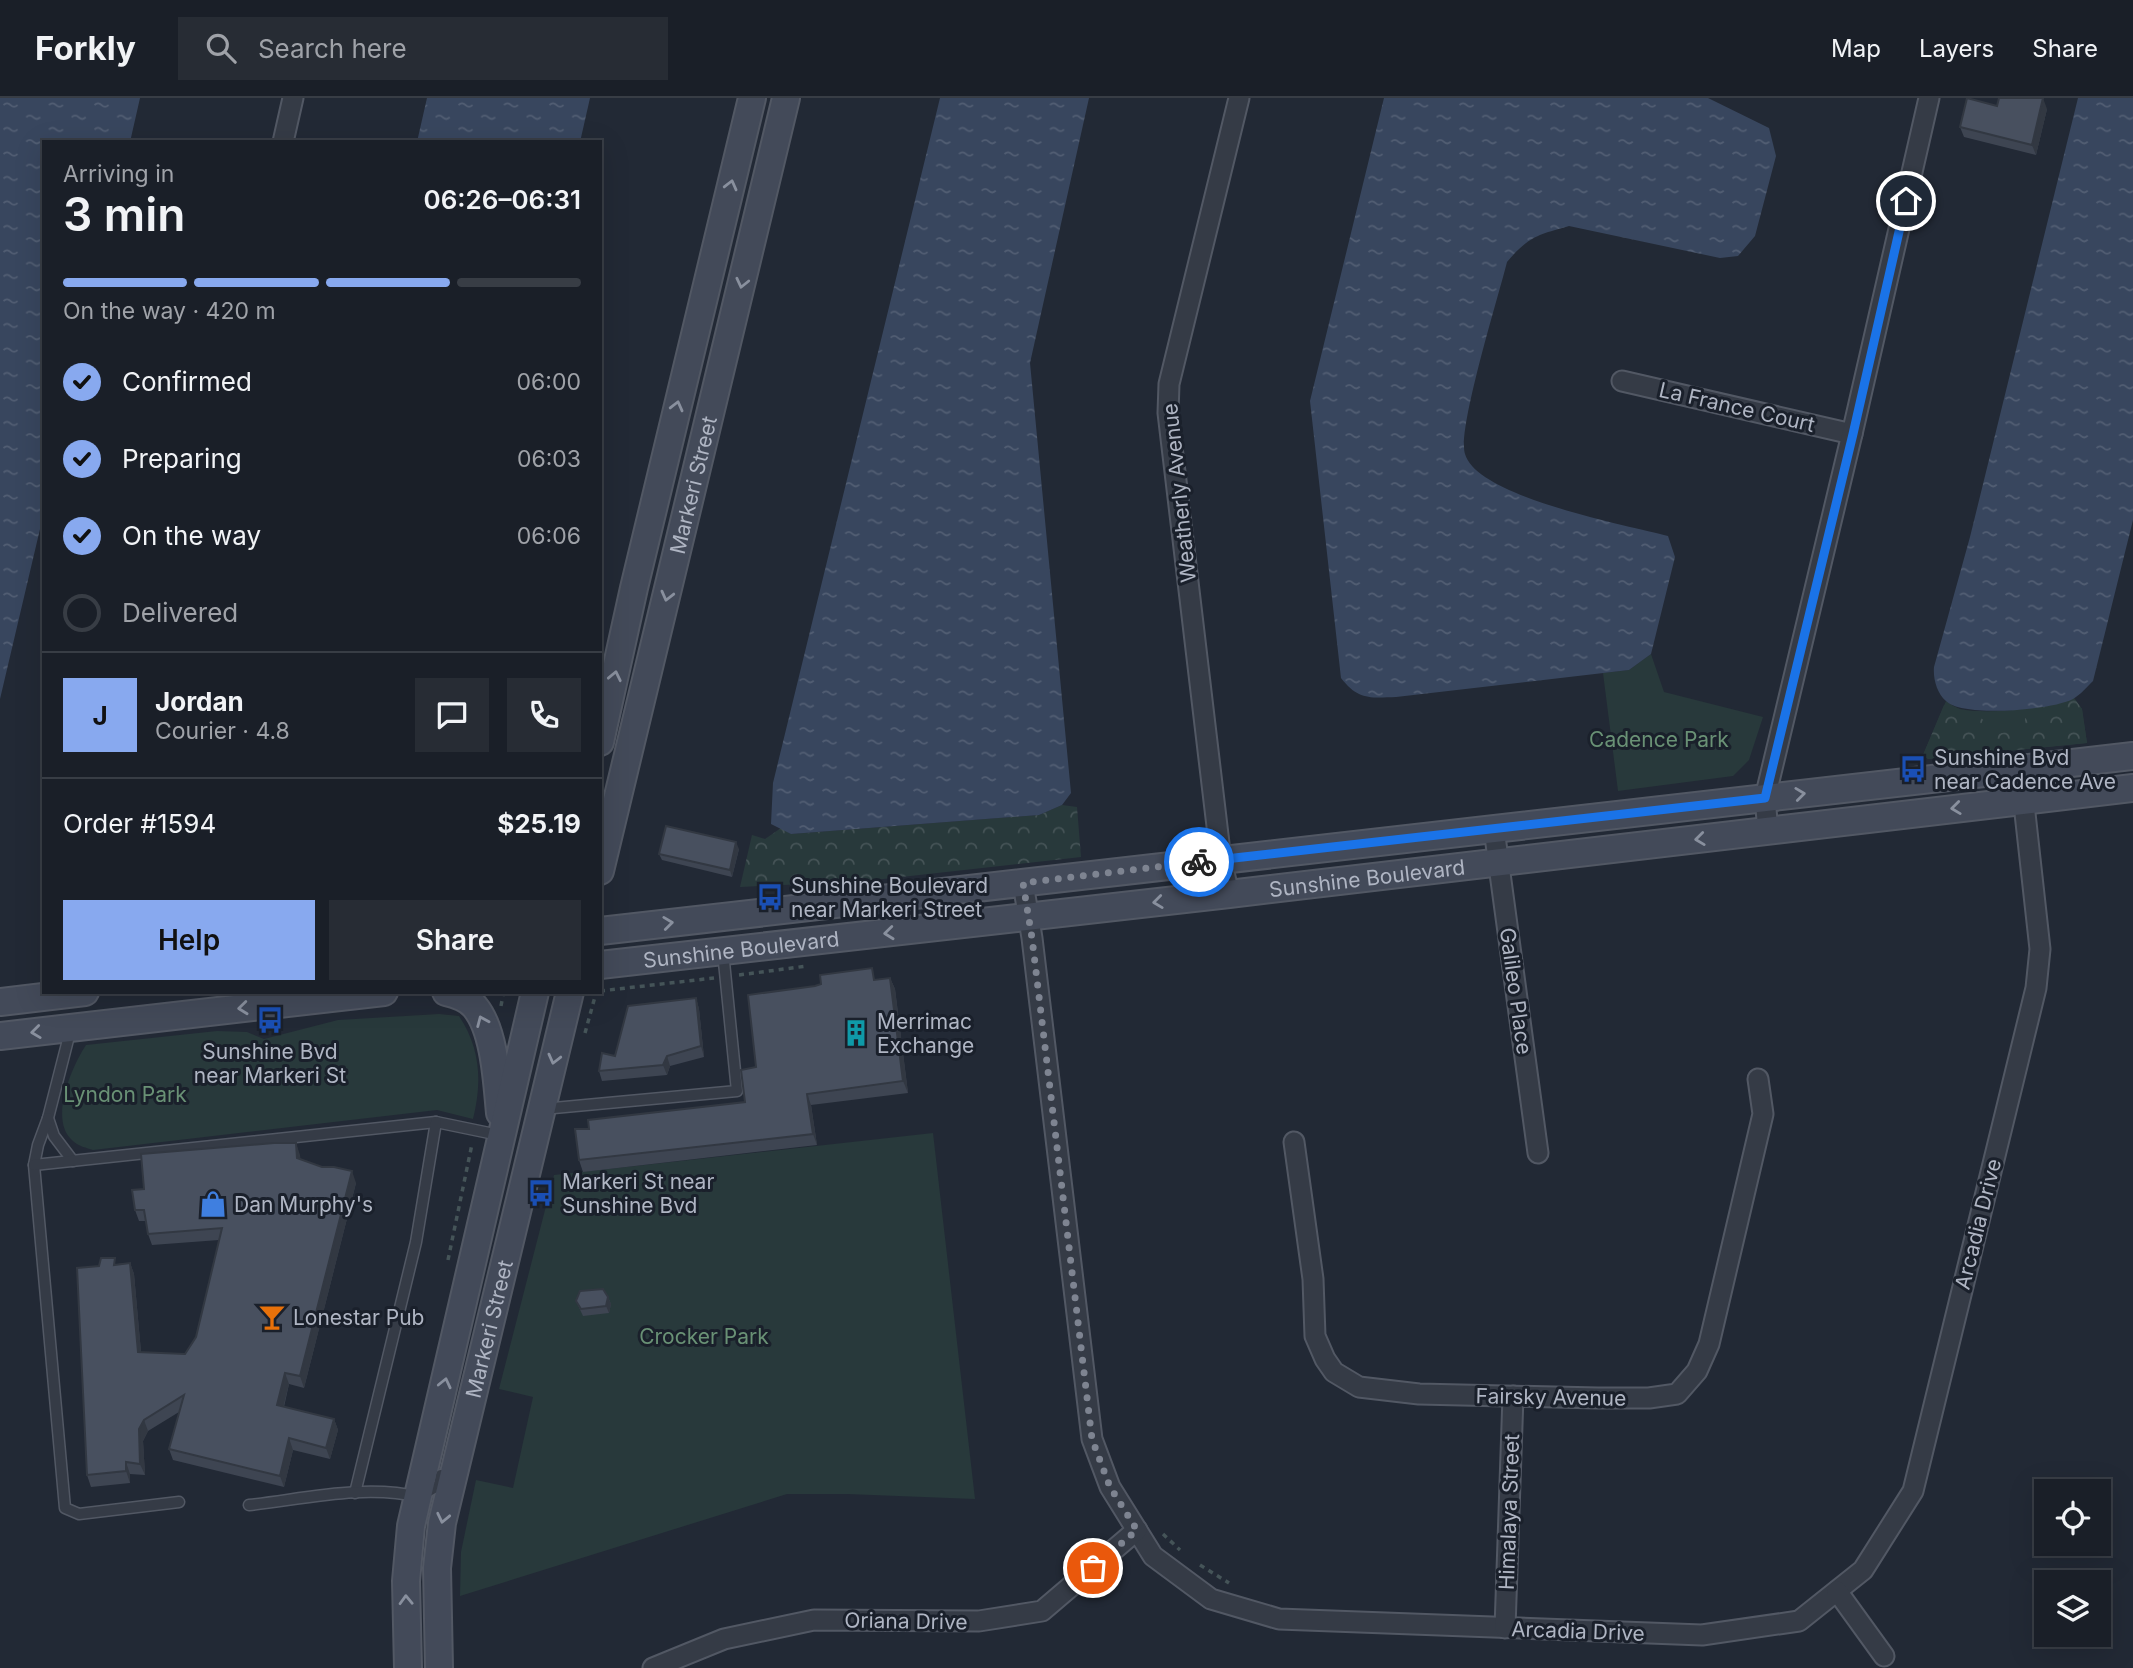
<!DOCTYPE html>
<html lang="en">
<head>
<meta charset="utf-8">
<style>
  body { margin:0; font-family:Inter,sans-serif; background:#272c34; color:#f1f3f6; height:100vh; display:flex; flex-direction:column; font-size:26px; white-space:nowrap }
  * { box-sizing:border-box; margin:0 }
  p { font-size:23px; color:#9fa2a8 }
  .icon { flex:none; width:38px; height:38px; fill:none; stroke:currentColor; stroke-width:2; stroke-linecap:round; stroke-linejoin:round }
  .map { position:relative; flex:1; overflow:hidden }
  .sheet { position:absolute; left:42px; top:42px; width:560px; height:854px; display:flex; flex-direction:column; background:#1a1f28; border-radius:0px; box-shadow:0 7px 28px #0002,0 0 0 2px #383d45 }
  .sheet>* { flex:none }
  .controls { position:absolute; left:2034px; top:1381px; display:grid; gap:14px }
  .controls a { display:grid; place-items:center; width:77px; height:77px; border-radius:0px; background:#1a1f28; box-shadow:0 7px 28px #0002,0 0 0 2px #383d45; font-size:35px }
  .pin { position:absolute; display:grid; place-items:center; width:60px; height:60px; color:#fff; margin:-30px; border:4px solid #fff; border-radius:50%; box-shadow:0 2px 7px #0007 }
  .courier { position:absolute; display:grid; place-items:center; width:70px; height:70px; margin:-35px; border:5px solid #1a73e8; border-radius:50%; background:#fff; color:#222; box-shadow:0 2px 9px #0007 }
  .headline em { font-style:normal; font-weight:600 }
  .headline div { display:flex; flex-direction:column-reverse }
  .headline { display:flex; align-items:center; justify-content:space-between; height:119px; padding:0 21px }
  h1 { font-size:46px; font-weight:600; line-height:52px }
  .bar { display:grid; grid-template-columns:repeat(4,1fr); gap:10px 7px; align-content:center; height:84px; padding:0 21px }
  .bar i { height:9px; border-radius:5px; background:#383d45 }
  .bar .on { background:#88a9ef }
  .bar p { grid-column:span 4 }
  .line { display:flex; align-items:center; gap:18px; padding:0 21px; border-top:2px solid #383d45 }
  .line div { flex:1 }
  .round { display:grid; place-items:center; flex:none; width:74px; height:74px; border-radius:0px; background:#272c34 }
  ol { padding:0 21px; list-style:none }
  li { display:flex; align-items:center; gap:21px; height:77px }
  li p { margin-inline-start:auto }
  li .icon { padding:7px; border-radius:50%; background:#88a9ef; color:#111; stroke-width:4 }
  li:last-child { color:#9fa2a8 }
  li i { width:38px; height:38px; border:4px solid #383d45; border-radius:50% }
  .cta { display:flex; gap:14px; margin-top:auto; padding:14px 21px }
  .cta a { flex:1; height:80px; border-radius:0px; background:#88a9ef; color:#111; font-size:28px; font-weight:600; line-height:80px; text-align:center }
  .cta a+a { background:#272c34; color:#f1f3f6 }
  header { display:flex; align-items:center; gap:42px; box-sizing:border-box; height:98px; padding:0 35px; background:#1a1f28; border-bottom:2px solid #383d45 }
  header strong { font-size:33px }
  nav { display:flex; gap:38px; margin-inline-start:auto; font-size:24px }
  .search { width:490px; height:63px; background:#272c34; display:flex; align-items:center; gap:18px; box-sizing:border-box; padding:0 24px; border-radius:0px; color:#9fa2a8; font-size:26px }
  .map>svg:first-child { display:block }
  .green { fill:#28393b }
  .forest { fill:url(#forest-crowns) }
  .water { fill:url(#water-ripples) }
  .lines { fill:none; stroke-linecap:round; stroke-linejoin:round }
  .lane-casing { stroke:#525864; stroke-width:13 }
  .street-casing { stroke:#525864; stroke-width:23 }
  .secondary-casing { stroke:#525864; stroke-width:30 }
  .path { stroke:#455458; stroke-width:3.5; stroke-dasharray:5 5; stroke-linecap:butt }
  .lane { stroke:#353b46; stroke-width:10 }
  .street { stroke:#353b46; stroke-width:19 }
  .secondary { stroke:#434a59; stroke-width:26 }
  .wall { fill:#3e4552 }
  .shaded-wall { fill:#323842 }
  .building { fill:#48505f; stroke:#323842; stroke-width:2 }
  .oneway { stroke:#89909e }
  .done { stroke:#7e8491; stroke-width:7; stroke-dasharray:0 12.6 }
  .route { stroke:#1a73e8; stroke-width:9 }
  .labels { text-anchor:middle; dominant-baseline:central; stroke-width:6; stroke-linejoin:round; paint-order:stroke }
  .street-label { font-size:21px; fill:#afb5c3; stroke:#1a202b }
  .park-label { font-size:21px; fill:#699175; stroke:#1a202b }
  .poi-label { font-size:21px; fill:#afb5c3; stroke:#1a202b; text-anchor:start }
</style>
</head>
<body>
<header>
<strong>Forkly</strong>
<div class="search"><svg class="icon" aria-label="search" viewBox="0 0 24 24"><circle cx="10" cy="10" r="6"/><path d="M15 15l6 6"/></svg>Search here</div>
<nav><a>Map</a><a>Layers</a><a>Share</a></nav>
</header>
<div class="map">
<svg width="2133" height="1570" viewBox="0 0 2133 1570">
  <defs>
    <pattern id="forest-crowns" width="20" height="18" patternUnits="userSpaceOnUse" patternTransform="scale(1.75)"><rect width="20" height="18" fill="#28393b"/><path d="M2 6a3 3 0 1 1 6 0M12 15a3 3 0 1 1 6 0" fill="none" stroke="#455356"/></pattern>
    <pattern id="water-ripples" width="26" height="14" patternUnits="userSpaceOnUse" patternTransform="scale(1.75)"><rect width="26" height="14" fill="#38465e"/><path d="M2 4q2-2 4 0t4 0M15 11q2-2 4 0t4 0" fill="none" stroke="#525e73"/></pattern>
  </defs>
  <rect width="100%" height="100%" fill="#222935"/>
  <g class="green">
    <polygon points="1651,556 1664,594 1763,619 1749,662 1733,678 1618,693 1603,575 1629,572"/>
    <path d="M 2074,600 L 2082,611 L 2087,645 L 1928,661 L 1923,657 L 1946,603 C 1950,606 1955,609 1960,611 C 1989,617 2047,610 2074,600 Z"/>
    <path d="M 439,916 L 459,918 C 481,951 482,985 473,1021 L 437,1012 L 93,1052 C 87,1050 78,1048 73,1043 C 48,1023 72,968 86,947 L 217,933 L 247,934 L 264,941 L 338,922 Z"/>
    <polygon points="933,1035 975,1401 847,1396 787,1396 460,1498 461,1454 476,1382 513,1390 533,1299 499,1291 554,1077"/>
  </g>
  <g class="forest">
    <path d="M 2074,600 L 2082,611 L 2087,645 L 1928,661 L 1923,657 L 1944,607 L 1979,618 L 1998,636 L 2025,629 L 2025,615 C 2034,607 2060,605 2074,600 Z"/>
    <polygon points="1062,707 1077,709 1081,759 865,783 740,789 752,737 765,741 781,730 791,736 1039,717"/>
  </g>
  <g class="water">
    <polygon points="0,0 140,0 130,44 44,44 44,414 0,601"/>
    <polygon points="427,0 590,0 580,44 417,44"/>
    <polygon points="940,0 1089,0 1030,265 1071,695 1062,707 1039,717 791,736 771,726 773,685"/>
    <path d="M 1384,0 L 1708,0 L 1769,30 L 1776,58 L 1755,138 L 1738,158 L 1720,160 L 1569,128 C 1537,137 1528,139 1507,164 C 1499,197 1457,332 1465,356 C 1477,399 1626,427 1668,438 L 1675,459 L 1651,556 L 1629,572 L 1396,599 C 1370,600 1358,602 1341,580 L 1310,303 Z"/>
    <path d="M 2078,0 L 2133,0 L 2133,422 L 2093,583 C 2087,589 2080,597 2073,601 C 2052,612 1963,620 1946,603 C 1937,595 1933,581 1934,569 L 1970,439 Z"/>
  </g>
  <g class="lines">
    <defs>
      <g id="lane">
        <polyline points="70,934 48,1020 54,1038 73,1063"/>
        <polyline points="543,1011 737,993 723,854"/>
        <polyline points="48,1020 38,1047 34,1067 65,1410 79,1416 179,1404"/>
        <polyline points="34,1067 436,1024 499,1037"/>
        <polyline points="355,1395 416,1144 436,1024"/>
        <path d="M 249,1407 C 304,1401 365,1386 419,1399 L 439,1387 L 441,1377"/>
      </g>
      <g id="street">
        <polyline points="283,44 293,0"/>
        <polyline points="1622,283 1852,336"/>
        <polyline points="1494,731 1538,1055"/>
        <polyline points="1768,733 1765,700 1852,336 1929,0"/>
        <polyline points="1023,785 1032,840 1092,1341 1110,1389 1153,1458 1211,1501 1279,1521 1702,1537 1799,1523 1863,1472 1913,1393 2036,890 2040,851 2020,670"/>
        <polyline points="1229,796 1221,762 1168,315 1169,286 1239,0"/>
        <polyline points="1294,1044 1313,1181 1315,1238 1325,1261 1334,1274 1359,1289 1419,1296 1598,1300 1649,1300 1677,1296 1697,1273 1709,1246 1763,1016 1758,981"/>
        <polyline points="1837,1493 1884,1558"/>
        <polyline points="1505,1530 1513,1298"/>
        <polyline points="653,1570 724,1541 814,1522 979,1523 1042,1513 1137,1432"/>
      </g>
      <g id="secondary">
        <polyline points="600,644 634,490 752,0"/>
        <path id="s1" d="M 600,773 L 786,0"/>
        <polyline points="600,833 2133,658"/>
        <path id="s2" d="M 600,867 L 1229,796 L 2133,690"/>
        <path d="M 446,894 C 456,896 469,901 475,909 C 495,933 497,985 500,1015"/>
        <polyline points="0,904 85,894"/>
        <polyline points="0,938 384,894"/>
        <polyline points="408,1570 406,1483 411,1428 535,894"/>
        <path id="s3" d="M 439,1570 L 437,1470 L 442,1425 L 570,894"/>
      </g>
    </defs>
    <use href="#lane" class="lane-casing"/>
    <use href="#street" class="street-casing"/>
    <use href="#secondary" class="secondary-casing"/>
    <g class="path">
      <polyline points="739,877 807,868"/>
      <polyline points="600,893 714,880"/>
      <polyline points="501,908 503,897"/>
      <polyline points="585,935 596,895 598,894"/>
      <polyline points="448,1162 472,1046"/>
      <polyline points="1163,1436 1180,1452"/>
      <polyline points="1200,1467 1229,1485"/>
    </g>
    <use href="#lane" class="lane"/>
    <use href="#street" class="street"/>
    <use href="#secondary" class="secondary"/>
  </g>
  <g class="wall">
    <polygon points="2047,11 2036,57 1964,39 1960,29"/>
    <polygon points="739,751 732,779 662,762 659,756"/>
    <polygon points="890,880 895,891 908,995 811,1007 817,1047 583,1074 579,1062 589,1031 745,1004 756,969 815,888 821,886"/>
    <polygon points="696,900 699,911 704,959 670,968 667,977 602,983 599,973 615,958"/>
    <polygon points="296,1045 300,1061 356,1085 304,1290 289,1286 284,1309 334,1321 338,1332 330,1361 293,1352 284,1389 173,1362 169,1351 179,1314 148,1333 143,1343 145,1377 130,1376 130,1385 91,1389 87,1377 117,1166 130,1165 134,1176 141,1254 185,1256 196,1239 219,1142 152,1147 148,1136 146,1123 139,1123 135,1112 144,1091"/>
    <polygon points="608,1199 611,1206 609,1215 583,1218 576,1203"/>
  </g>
  <g class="shaded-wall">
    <polygon points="2043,0 2047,11 2036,57 2032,47"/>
    <polygon points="736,744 739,751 732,779 730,772"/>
    <polygon points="890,880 895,891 908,995 903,983"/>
    <polygon points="696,900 699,911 704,959 701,948"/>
    <polygon points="667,958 670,968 667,977 663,967"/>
    <polygon points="807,996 811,1007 817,1047 813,1036"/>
    <polygon points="296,1045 300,1057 302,1072 297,1060"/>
    <polygon points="352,1073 356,1085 304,1290 300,1278"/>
    <polygon points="130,1165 134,1176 142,1265 138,1254"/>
    <polygon points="608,1199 611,1206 609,1215 606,1208"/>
    <polygon points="285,1275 289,1286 281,1318 277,1307"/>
    <polygon points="334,1321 338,1332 330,1361 326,1350"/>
    <polygon points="144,1322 148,1333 143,1343 145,1377 140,1366 139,1331"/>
    <polygon points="289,1340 293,1352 284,1389 280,1378"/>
    <polygon points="126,1364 130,1376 130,1385 126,1373"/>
  </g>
  <g class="building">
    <polygon points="1967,0 1997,8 1999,0 2043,0 2032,47 1960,29"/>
    <polygon points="666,728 736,744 730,772 659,756"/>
    <polygon points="872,870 874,882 890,880 903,983 807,996 813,1036 579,1062 575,1031 589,1031 588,1022 745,1004 741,972 756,969 748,897 815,888 821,886 820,877"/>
    <polygon points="696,900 701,948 667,958 663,967 599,973 602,955 615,958 628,908"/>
    <polygon points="274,1045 296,1045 297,1060 322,1069 334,1069 352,1073 300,1278 285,1275 277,1307 334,1321 326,1350 289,1340 280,1378 169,1351 184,1297 144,1322 139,1331 140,1366 126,1364 126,1373 87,1377 77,1170 99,1168 101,1160 115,1160 114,1167 130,1165 138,1254 185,1256 196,1239 222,1130 148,1136 144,1112 135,1112 132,1092 144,1091 141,1056"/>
    <polygon points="603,1191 608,1199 606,1208 581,1211 576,1203 580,1193"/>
  </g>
  <defs><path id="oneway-chevron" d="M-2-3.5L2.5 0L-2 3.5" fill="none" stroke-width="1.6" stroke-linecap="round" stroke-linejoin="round" transform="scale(1.75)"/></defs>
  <g class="oneway">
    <use href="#oneway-chevron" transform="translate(731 87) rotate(-76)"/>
    <use href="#oneway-chevron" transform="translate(742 185) rotate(103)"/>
    <use href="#oneway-chevron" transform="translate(677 308) rotate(-76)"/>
    <use href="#oneway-chevron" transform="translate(667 498) rotate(104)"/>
    <use href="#oneway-chevron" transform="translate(615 578) rotate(-78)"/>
    <use href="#oneway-chevron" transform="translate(1800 696) rotate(-7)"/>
    <use href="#oneway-chevron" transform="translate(1956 710) rotate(173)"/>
    <use href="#oneway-chevron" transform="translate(1700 741) rotate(173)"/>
    <use href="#oneway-chevron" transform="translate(1158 804) rotate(173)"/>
    <use href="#oneway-chevron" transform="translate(668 825) rotate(-7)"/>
    <use href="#oneway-chevron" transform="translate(889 835) rotate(174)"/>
    <use href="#oneway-chevron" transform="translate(243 910) rotate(174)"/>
    <use href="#oneway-chevron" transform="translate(482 923) rotate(-113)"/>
    <use href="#oneway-chevron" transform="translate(36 934) rotate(173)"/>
    <use href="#oneway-chevron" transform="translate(554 961) rotate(104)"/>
    <use href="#oneway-chevron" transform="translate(445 1285) rotate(-77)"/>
    <use href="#oneway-chevron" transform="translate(443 1420) rotate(102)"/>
    <use href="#oneway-chevron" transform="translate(406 1502) rotate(-92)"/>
  </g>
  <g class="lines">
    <polyline class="done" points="1093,1470 1137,1432 1110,1389 1092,1341 1032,840 1023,785 1199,764"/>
    <polyline class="route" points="1199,764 1765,700 1853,336 1906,103"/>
  </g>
  <defs>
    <symbol id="bus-bare" viewBox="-9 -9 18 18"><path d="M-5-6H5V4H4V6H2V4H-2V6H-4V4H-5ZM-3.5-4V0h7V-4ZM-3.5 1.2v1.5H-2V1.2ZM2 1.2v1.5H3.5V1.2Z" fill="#1a4fb4" stroke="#1a202b" stroke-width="2.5" paint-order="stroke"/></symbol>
    <symbol id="building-bare" viewBox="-9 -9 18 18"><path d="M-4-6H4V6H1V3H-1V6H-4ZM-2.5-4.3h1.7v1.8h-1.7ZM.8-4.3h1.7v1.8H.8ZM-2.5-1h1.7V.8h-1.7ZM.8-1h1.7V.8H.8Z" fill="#0f9aa8" stroke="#1a202b" stroke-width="2.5" paint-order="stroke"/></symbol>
    <symbol id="shop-bare" viewBox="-9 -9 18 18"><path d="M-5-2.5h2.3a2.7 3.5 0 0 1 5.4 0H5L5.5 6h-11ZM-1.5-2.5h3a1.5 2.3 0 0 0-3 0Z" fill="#3f7fe0" stroke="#1a202b" stroke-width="2.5" paint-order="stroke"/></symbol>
    <symbol id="bar-bare" viewBox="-9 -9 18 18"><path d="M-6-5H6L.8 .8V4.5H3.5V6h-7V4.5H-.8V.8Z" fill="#e8710a" stroke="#1a202b" stroke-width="2.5" paint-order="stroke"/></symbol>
  </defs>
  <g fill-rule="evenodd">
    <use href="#bus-bare" x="1894" y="652" width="38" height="38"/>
    <use href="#bus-bare" x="751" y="780" width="38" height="38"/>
    <use href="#bus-bare" x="251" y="903" width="38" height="38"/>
    <use href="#building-bare" x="837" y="916" width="38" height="38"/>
    <use href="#bus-bare" x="522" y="1076" width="38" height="38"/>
    <use href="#shop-bare" x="194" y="1087" width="38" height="38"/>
    <use href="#bar-bare" x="253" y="1200" width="38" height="38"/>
  </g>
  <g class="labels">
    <g class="street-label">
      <text transform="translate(1737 309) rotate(13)">La France Court</text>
      <text stroke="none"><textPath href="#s1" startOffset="397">Markeri Street</textPath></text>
      <text transform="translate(1179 395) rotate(-96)">Weatherly Avenue</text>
      <text stroke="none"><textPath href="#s2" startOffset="772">Sunshine Boulevard</textPath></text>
      <text stroke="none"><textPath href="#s2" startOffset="142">Sunshine Boulevard</textPath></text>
      <text transform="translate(1516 893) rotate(82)">Galileo Place</text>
      <text transform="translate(1978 1126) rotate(-76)">Arcadia Drive</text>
      <text stroke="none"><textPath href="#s3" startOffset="345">Markeri Street</textPath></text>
      <text transform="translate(1551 1299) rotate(1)">Fairsky Avenue</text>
      <text transform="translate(1509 1414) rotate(-88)">Himalaya Street</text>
      <text transform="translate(906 1523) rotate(1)">Oriana Drive</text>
      <text transform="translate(1578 1533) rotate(2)">Arcadia Drive</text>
    </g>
    <g class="park-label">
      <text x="1659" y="641">Cadence Park</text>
      <text x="125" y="996">Lyndon Park</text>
      <text x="704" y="1238">Crocker Park</text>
    </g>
    <g class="poi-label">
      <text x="1934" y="659">Sunshine Bvd<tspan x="1934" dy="24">near Cadence Ave</tspan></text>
      <text x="791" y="787">Sunshine Boulevard<tspan x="791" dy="24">near Markeri Street</tspan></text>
      <text x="877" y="923">Merrimac<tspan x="877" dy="24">Exchange</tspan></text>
      <text x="270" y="953" text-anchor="middle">Sunshine Bvd<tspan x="270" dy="24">near Markeri St</tspan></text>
      <text x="562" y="1083">Markeri St near<tspan x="562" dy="24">Sunshine Bvd</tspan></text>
      <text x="234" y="1106">Dan Murphy's</text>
      <text x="293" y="1219">Lonestar Pub</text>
    </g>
  </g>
</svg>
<div class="controls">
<a><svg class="icon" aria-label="locate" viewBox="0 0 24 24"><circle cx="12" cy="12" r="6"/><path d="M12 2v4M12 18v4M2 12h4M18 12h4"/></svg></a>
<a><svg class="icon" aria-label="layers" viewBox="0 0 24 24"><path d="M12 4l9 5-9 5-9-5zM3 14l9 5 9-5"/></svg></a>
</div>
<div class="pin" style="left:1093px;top:1470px;background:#ea580c"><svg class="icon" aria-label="bag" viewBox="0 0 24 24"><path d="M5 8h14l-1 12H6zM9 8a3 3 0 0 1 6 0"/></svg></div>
<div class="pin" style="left:1906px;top:103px;background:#1f2937"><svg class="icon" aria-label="home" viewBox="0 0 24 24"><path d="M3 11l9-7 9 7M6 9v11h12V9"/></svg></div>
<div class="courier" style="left:1199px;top:764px"><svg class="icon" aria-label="bike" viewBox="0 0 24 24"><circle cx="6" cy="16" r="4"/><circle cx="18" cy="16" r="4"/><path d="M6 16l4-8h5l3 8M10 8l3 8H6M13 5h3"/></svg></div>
<section class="sheet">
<div class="headline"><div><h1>3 min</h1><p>Arriving in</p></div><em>06:26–06:31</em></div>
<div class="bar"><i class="on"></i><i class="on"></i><i class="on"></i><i></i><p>On the way · 420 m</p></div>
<ol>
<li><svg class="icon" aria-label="check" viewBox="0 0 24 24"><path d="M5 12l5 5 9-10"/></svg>Confirmed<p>06:00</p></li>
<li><svg class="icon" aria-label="check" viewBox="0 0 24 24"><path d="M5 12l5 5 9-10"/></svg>Preparing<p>06:03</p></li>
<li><svg class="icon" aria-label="check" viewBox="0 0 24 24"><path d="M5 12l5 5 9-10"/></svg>On the way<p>06:06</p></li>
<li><i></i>Delivered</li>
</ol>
<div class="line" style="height:126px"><b class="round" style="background:#88a9ef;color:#111">J</b><div><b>Jordan</b><p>Courier · 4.8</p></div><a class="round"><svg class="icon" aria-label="chat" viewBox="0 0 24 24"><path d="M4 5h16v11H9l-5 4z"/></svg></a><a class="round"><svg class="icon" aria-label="phone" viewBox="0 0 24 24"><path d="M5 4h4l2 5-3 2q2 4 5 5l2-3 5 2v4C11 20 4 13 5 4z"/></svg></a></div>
<div class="line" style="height:91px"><div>Order #1594</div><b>$25.19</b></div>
<div class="cta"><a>Help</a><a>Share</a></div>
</section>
</div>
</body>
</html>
